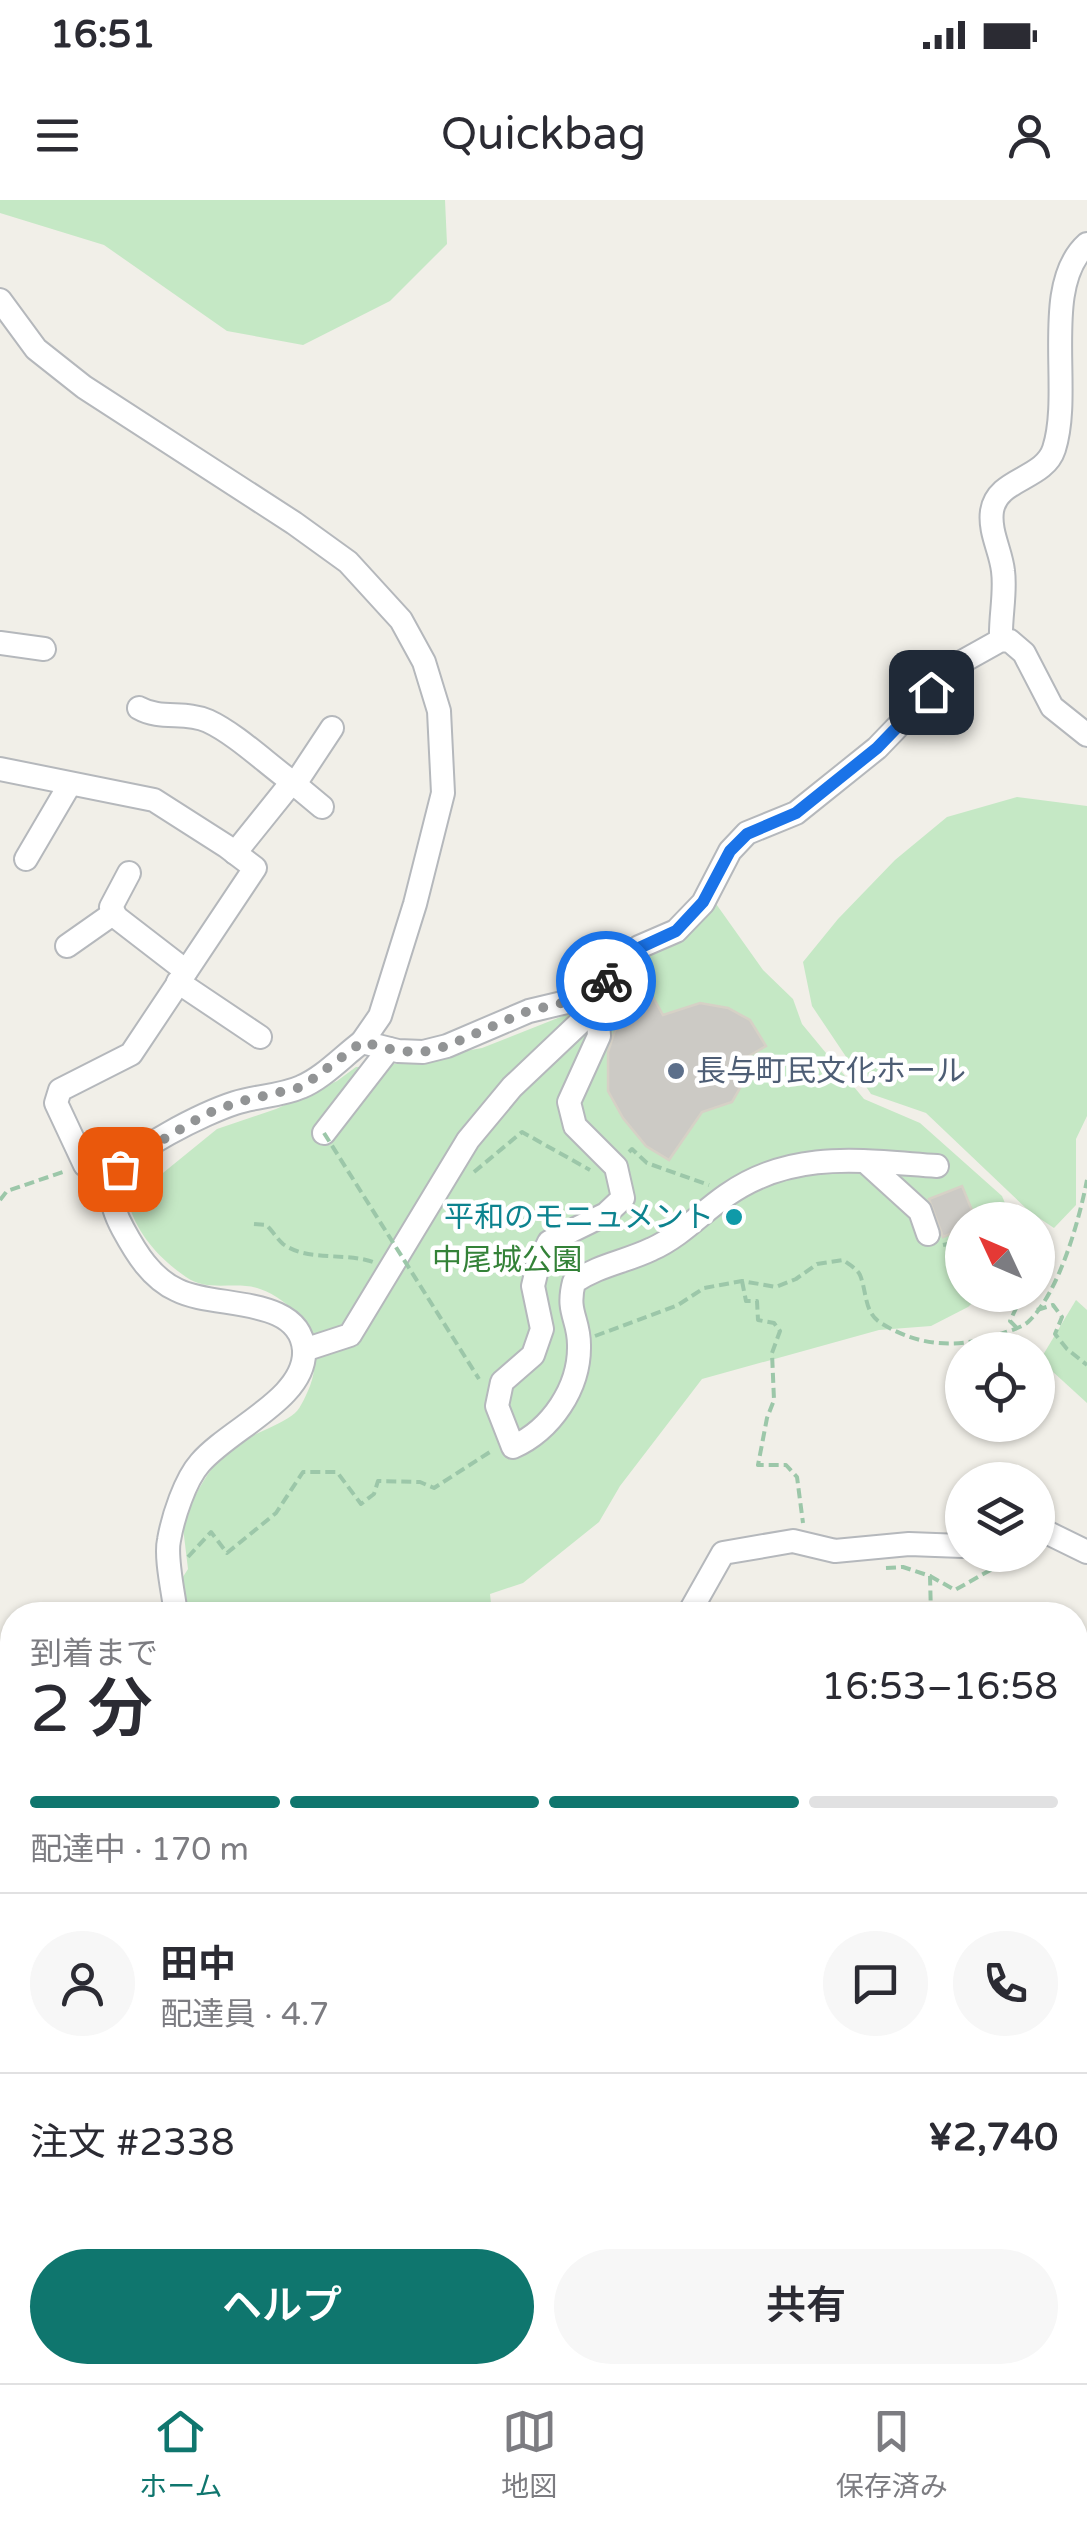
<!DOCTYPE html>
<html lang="ja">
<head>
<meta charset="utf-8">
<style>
  body { margin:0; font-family:"Varela Round","Noto Sans JP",sans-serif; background:#f7f7f7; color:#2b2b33; height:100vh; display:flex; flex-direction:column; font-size:38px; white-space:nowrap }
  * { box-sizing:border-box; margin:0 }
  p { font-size:32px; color:#7c7c81 }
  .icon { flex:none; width:55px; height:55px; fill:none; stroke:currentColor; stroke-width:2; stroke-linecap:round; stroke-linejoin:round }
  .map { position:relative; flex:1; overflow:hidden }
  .details { position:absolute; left:0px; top:1402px; width:1088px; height:782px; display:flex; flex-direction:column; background:#fff; border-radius:40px 40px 0 0; box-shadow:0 2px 8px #0004 }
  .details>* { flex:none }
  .needle { width:65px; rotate:314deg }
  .buttons { position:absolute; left:945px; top:1002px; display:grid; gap:20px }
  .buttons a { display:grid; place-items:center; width:110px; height:110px; border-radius:50%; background:#fff; box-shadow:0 2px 8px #0004; font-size:50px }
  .pin { position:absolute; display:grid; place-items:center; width:85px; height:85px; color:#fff; margin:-42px; border-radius:20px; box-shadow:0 5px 15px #0006 }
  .courier { position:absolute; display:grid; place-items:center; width:100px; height:100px; margin:-50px; border:8px solid #1a73e8; border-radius:50%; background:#fff; color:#222; box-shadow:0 2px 12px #0007 }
  .headline em { font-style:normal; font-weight:600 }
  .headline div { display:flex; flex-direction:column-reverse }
  .headline { display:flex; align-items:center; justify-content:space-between; height:170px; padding:0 30px }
  h1 { font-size:65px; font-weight:600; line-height:75px }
  .bar { display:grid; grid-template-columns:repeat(4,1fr); gap:15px 10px; align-content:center; height:120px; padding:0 30px }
  .bar i { height:12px; border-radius:8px; background:#e1e1e2 }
  .bar .active { background:#0f766e }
  .bar p { grid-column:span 4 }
  .line { display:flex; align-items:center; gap:25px; padding:0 30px; border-top:2px solid #e1e1e2 }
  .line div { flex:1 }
  .round { display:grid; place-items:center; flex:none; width:105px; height:105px; border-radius:52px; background:#f7f7f7 }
  .cta { display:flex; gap:20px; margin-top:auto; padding:20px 30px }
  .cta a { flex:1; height:115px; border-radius:60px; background:#0f766e; color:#fff; font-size:40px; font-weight:600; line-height:115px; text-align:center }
  .cta a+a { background:#f7f7f7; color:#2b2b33 }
  .status { display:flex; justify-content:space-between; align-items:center; height:70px; padding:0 50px; background:#fff; direction:ltr }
  .status svg { height:28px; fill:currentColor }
  header { display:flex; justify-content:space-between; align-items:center; height:130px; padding:0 30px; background:#fff; font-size:45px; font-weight:600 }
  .dock { display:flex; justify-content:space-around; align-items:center; height:140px; border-top:2px solid #e1e1e2; background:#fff; font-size:28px; color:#7c7c81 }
  .dock a { display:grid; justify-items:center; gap:5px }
  .dock .active { color:#0f766e }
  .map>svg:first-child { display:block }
  .green { fill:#c5e8c5 }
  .building { fill:#cccac5; stroke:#d6d1c6; stroke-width:2.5 }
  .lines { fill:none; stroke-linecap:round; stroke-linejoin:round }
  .minor-casing { stroke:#b5b8bc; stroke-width:26 }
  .major-casing { stroke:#f2c960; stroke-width:31 }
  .path { stroke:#9cc7a9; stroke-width:4; stroke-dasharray:10 5; stroke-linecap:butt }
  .minor { stroke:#fff; stroke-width:22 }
  .major { stroke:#fff2af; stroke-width:28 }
  .rail-casing { stroke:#b6b7b8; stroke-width:9 }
  .rail { stroke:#fff; stroke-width:5; stroke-dasharray:15; stroke-linecap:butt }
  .path-bridge { stroke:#9cc7a9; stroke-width:4; stroke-dasharray:10 5; stroke-linecap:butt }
  .done { stroke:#929495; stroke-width:10; stroke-dasharray:0 18 }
  .route { stroke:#1a73e8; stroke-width:12 }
  .service-dot { fill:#5c6f8a; stroke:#fff; stroke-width:4 }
  .culture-dot { fill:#0f9aa8; stroke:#fff; stroke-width:4 }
  .labels { text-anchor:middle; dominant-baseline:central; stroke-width:9; stroke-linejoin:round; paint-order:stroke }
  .service-label { font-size:30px; fill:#4e5e75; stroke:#fff; text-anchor:start }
  .culture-label { font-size:30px; fill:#0d838f; stroke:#fff; text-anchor:end }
  .park-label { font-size:30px; fill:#348238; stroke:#fff }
</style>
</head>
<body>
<div class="status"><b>16:51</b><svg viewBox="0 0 49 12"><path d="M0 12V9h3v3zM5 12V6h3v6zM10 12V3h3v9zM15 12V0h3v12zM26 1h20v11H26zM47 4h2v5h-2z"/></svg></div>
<header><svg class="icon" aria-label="menu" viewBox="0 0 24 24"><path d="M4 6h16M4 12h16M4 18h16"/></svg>Quickbag<svg class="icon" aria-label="person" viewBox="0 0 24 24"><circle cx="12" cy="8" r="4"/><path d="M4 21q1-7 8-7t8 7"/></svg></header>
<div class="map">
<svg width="1087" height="2183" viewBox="0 0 1087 2183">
  <rect width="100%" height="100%" fill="#f1efe8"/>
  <g class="green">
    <polygon points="0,0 445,0 447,44 390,101 303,145 227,131 104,45 0,13"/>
    <polygon points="1017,597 1087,606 1087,916 1076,939 1076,1005 1054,1028 1030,1012 926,913 871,894 812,806 803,762 838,719 895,660 947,617"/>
    <path d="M 714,701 L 763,770 L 793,799 L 802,824 L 864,899 L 920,923 L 1002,996 L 1012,1020 L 962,1020 L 962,1095 L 981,1095 L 968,1107 L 931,1126 L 879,1130 L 702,1179 L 620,1286 L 599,1322 L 523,1383 L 490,1394 L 492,1413 L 497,1415 L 266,1415 L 255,1411 L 194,1415 L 187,1412 L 181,1380 L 188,1369 L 182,1319 C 195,1298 209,1265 229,1250 C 247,1235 282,1225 295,1213 C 301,1208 307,1193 310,1186 C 325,1147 300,1103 260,1089 C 237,1080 208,1093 186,1077 C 161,1060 139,1036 130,1008 L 142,990 L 217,929 L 276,909 L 337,881 L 356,867 L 383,866 L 482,848 L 578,810 L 632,770 L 656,731 Z"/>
    <polygon points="1076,1100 1087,1110 1087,1203 1040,1160"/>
    <polygon points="877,2172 1035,2173 1035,2183 876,2183"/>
  </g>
  <g class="building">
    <polygon points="653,797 663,815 700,803 728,808 750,820 766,846 744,859 743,883 732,902 702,912 669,960 646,946 623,918 608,891 608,852 614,833 620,820 625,825"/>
    <polygon points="962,986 976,1020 962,1020 962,1029 943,1037 929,999"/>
  </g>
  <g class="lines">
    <defs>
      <g id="minor">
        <polyline points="0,100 36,149 84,187 294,323 348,362 401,420 424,462 439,511 443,593 415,704 380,816 362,842"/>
        <path d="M 1001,440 C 1000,417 1006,393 1003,371 C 1001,351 989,332 992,311 C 997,278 1044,280 1054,249 C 1073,190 1040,86 1087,44"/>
        <polyline points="0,443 44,449"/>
        <path d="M 139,508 C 160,520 186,511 208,521 C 236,534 266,563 292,582"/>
        <polyline points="0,569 154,600 226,646 255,668 131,854 60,890 56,903 85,965 112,981"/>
        <polyline points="295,584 332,528"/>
        <polyline points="235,653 292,582 322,607"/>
        <polyline points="26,659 70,584"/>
        <polyline points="129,673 111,707 116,717 186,771"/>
        <polyline points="67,746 114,713"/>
        <polyline points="178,782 260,837"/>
        <path d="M 587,816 L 598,821 L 599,836 L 569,902 L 575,926 L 616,967 L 623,998 L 606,1014 L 549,1042 L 538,1065 L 533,1086 L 542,1129 L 533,1155 L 502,1182 L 497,1206 L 513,1247 C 551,1230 580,1188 579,1145 C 579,1118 566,1113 574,1082 C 599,1065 625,1062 652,1049 C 681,1036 702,1012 727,995 C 793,949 862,961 937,966"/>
        <polyline points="324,933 389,849"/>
        <polyline points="866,962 920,1011 928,1034"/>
        <polyline points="304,1150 350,1135 468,940 512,887 587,816 590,804"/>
        <polyline points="1038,1328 1087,1352"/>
        <path d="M 176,1415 C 174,1395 165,1358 169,1340 C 173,1317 185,1280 200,1263 C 230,1228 307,1198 304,1150 C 300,1095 214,1109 177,1090 C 151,1078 136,1053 123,1029 C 115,1014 107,994 114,978 C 125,951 207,912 235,903 C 256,896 281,896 301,887 C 323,878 343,856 362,842 L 398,851 L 423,852 L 447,846 L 529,811 L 592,796 L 639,747 L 676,731 L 703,703 L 730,651 L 747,633 L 796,613 L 877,548 L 958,464 L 1001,440 L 1010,441 L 1024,453 L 1052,507 L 1087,535"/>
        <polyline points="688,1415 723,1353 793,1341 835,1351 909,1344 962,1346"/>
        <polyline points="1075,1463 1087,1464"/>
        <polyline points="0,1486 12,1486"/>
        <polyline points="0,1560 12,1554"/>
        <polyline points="1075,1563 1087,1557"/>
        <polyline points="0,1651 12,1645"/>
        <polyline points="1075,1690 1087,1684"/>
        <polyline points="1075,1729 1087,1734"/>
        <polyline points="1075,1756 1087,1751"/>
        <polyline points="0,1819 12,1818"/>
        <polyline points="1075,1822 1087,1816"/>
        <polyline points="0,2041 12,2040"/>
        <polyline points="1075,2077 1087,2060"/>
        <polyline points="1075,2155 1087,2164"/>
        <polyline points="81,2172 82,2183"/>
        <polyline points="709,2172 716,2183"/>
        <polyline points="258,2183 259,2172"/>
        <polyline points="585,2183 589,2172"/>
        <polyline points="866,2183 867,2172"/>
      </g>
      <g id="major">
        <polyline points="1075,1906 1087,1904"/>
        <polyline points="0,1920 12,1919"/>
      </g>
    </defs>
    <use href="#minor" class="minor-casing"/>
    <use href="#major" class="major-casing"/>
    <g class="path">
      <polyline points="629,952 632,949 647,963 709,985"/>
      <polyline points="474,972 522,932 590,970"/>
      <polyline points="0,1000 7,991 66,971"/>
      <path d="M 254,1024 L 266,1025 C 272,1030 277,1039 283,1044 C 308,1062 345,1052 373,1062"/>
      <polyline points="943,1045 962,1041"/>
      <polyline points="962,1055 958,1062 962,1061"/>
      <polyline points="742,1081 746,1101 757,1101 758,1120 774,1123 780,1131 772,1153 774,1200 767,1218 758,1265 786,1265 797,1277 803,1323"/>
      <polyline points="1002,1095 1001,1102 1019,1102 1010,1121 1017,1128"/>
      <polyline points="1037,1110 1053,1105 1062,1117 1055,1134 1067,1149 1087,1165"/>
      <path d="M 595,1136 L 678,1105 L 704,1088 L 742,1081 L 776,1087 L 796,1079 L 817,1064 L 843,1060 C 849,1064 857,1069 860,1075 C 867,1092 864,1113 881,1123 C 919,1147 959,1149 1000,1134 C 1009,1131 1021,1128 1028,1122 C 1059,1093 1079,1021 1087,980"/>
      <polyline points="188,1357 211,1332 227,1353 276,1313 303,1272 337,1272 361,1304 374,1294 378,1281 420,1282 434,1288 493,1250"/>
      <polyline points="886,1368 903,1367 930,1376 931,1415"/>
      <polyline points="930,1376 955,1390 1017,1355"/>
      <polyline points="1022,2183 1031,2172"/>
    </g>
    <use href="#minor" class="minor"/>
    <use href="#major" class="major"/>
    <defs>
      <g id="rail">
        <polyline points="1075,1667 1087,1662"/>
        <polyline points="0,1870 12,1869"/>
      </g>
    </defs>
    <use href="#rail" class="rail-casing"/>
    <use href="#rail" class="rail"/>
    <polyline class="path-bridge" points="324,933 479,1179"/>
  </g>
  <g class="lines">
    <polyline class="done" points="120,969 132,958 206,914 238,902 302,887 362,842 398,851 423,852 447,846 528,811 592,796 606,781"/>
    <polyline class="route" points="606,781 639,748 676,731 703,702 730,651 747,634 796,613 877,548 931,492"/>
  </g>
  <circle class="service-dot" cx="676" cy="871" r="10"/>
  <circle class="culture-dot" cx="734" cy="1017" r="10"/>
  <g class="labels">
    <g class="service-label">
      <text x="696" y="871">長与町民文化ホール</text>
    </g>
    <g class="culture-label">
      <text x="714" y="1017">平和のモニュメント</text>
    </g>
    <g class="park-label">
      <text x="507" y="1060">中尾城公園</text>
    </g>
  </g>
</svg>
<div class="buttons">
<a><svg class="needle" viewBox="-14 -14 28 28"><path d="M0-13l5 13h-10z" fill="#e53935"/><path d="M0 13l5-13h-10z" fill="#7c7c81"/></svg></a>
<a><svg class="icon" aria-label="locate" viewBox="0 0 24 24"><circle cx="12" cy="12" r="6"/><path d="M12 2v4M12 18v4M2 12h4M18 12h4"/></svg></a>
<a><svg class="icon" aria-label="layers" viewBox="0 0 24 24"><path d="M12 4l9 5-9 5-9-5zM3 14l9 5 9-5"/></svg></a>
</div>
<div class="pin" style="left:120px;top:969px;background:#ea580c"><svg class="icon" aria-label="bag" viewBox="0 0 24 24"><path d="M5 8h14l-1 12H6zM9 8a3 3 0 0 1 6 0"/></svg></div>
<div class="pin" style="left:931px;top:492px;background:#1f2937"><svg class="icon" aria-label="home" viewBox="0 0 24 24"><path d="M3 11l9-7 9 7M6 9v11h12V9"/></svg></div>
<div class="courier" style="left:606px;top:781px"><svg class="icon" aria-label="bike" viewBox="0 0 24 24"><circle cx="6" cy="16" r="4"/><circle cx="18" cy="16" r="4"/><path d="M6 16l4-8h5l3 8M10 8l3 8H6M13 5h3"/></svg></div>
<section class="details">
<div class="headline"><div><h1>2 分</h1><p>到着まで</p></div><em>16:53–16:58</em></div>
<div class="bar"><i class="active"></i><i class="active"></i><i class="active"></i><i></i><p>配達中 · 170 m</p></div>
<div class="line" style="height:180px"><a class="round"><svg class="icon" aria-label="person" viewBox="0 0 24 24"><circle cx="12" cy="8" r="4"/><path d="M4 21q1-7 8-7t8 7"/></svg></a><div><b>田中</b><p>配達員 · 4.7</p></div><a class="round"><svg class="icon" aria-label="chat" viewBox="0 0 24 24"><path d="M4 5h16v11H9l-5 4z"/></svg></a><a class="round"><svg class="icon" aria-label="phone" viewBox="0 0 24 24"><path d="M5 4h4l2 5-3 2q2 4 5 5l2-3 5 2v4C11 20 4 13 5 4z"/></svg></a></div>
<div class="line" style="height:130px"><div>注文 #2338</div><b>¥2,740</b></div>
<div class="cta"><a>ヘルプ</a><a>共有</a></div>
</section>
</div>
<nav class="dock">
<a class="active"><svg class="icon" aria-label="home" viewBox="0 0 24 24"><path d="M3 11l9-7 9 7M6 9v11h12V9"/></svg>ホーム</a>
<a><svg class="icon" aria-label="map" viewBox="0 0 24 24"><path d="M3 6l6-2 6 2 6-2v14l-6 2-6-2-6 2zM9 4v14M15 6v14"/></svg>地図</a>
<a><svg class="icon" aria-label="saved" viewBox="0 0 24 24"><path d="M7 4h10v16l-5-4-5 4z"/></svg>保存済み</a>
</nav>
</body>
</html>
